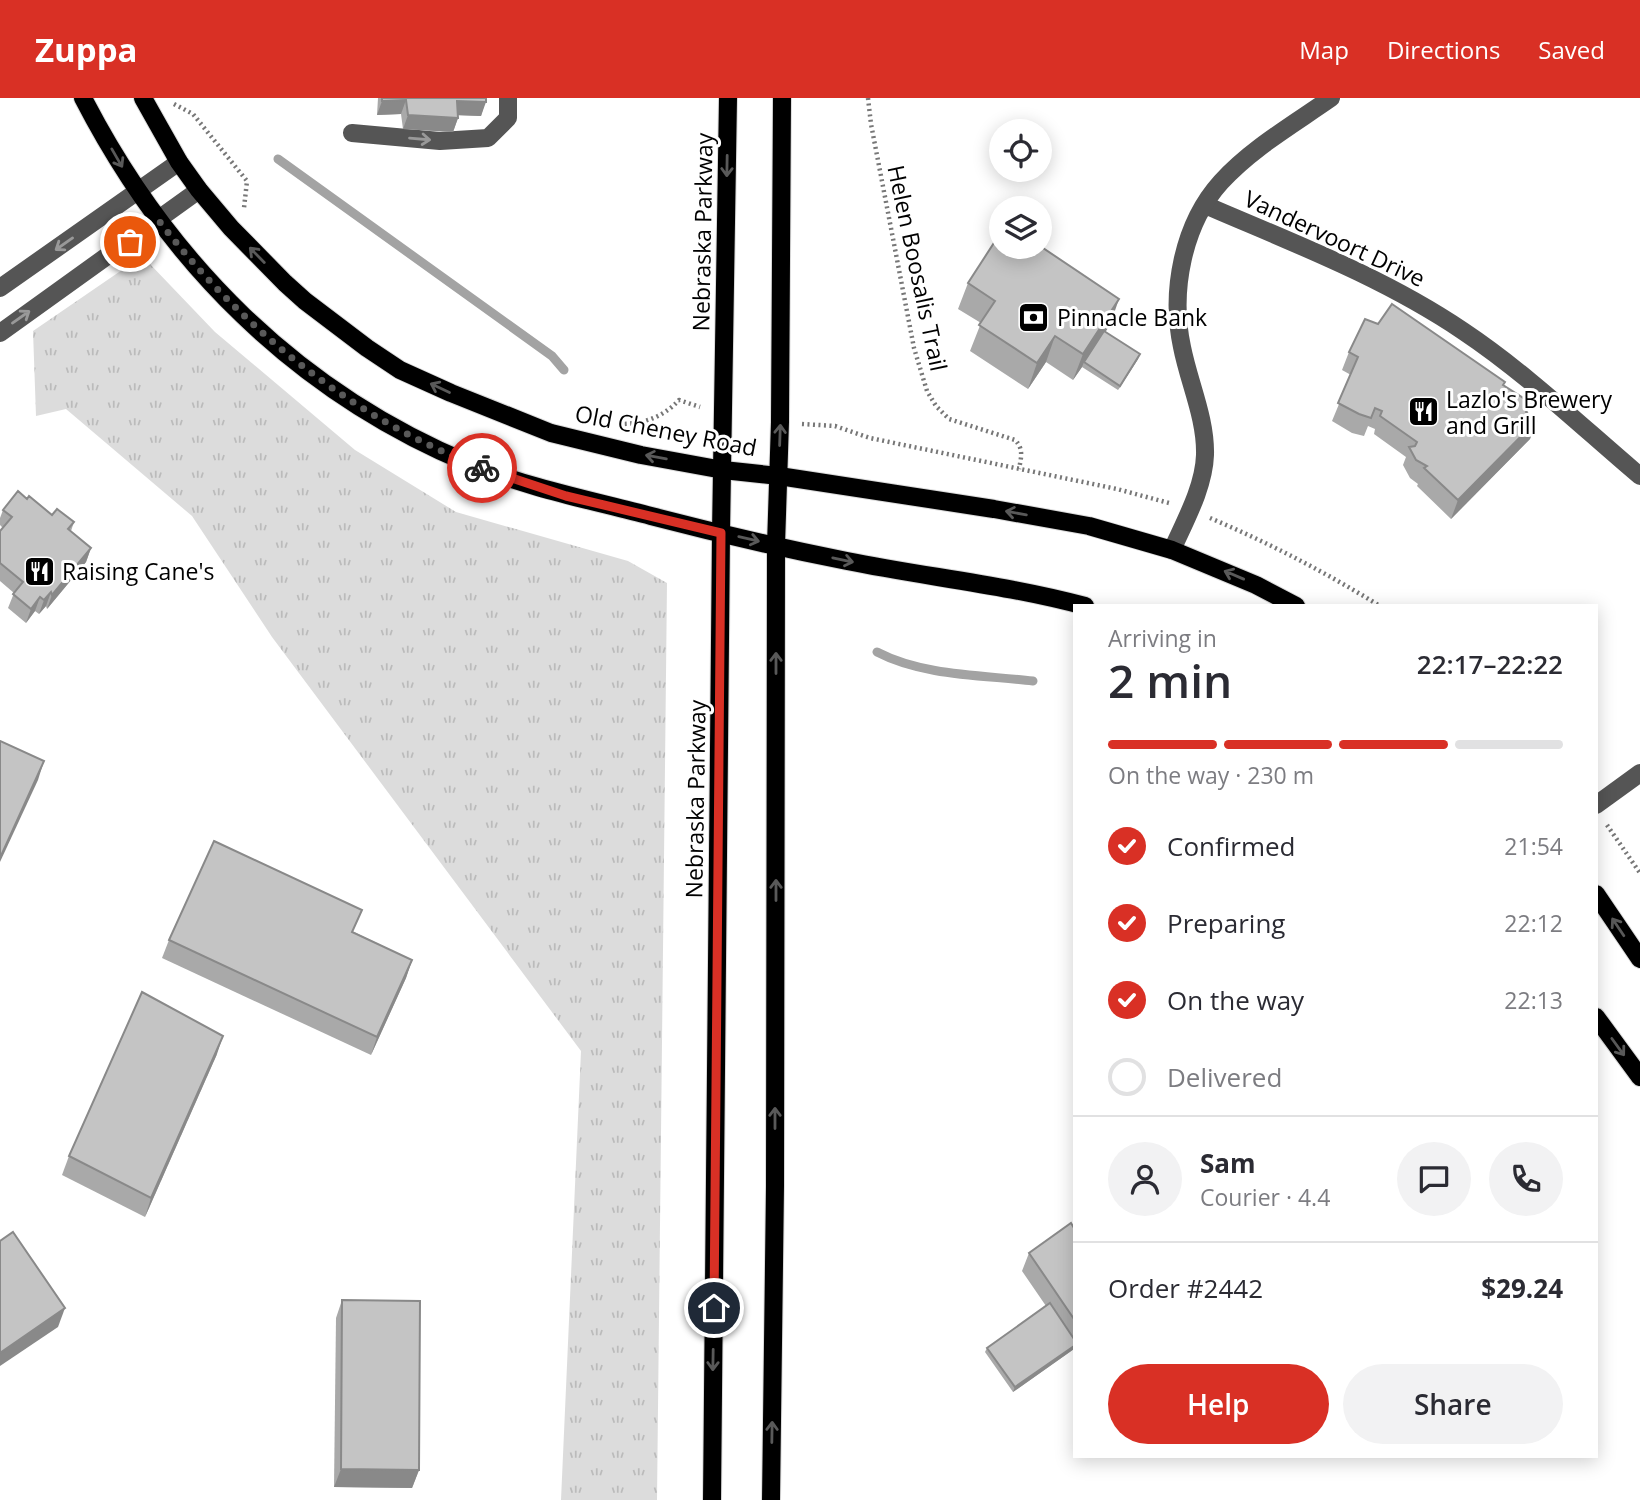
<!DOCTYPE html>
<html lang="en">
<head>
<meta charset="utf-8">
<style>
  body { margin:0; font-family:"Open Sans",sans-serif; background:#f2f2f3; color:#2b2b33; height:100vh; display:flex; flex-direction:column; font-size:26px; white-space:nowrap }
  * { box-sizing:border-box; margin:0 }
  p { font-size:23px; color:#7c7c81 }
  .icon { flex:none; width:38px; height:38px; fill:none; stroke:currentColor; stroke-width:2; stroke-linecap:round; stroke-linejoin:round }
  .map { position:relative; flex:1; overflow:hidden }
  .side { position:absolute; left:1073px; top:506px; width:525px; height:854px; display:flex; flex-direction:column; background:#fff; border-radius:0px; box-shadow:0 4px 18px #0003 }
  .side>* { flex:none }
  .tools { position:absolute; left:989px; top:21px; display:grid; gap:14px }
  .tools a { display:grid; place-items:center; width:63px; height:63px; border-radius:50%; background:#fff; box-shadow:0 4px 18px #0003; font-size:35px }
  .pin { position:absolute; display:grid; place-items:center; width:60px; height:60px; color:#fff; margin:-30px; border:4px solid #fff; border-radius:50%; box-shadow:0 2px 7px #0007 }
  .courier { position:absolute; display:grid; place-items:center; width:70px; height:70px; margin:-35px; border:5px solid #d93025; border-radius:50%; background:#fff; color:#222; box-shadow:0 2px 9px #0007 }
  .overview em { font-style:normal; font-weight:600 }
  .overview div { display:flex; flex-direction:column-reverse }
  .overview { display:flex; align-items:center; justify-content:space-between; height:119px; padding:0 35px }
  h1 { font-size:46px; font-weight:600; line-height:52px }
  .bar { display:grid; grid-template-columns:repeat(4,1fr); gap:10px 7px; align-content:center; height:84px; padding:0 35px }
  .bar i { height:9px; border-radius:5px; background:#e1e1e2 }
  .bar .selected { background:#d93025 }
  .bar p { grid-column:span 4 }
  .line { display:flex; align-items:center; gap:18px; padding:0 35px; border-top:2px solid #e1e1e2 }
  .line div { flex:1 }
  .round { display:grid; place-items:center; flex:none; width:74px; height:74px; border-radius:37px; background:#f2f2f3 }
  ol { padding:0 35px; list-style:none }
  li { display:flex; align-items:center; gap:21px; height:77px }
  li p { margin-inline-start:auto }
  li .icon { padding:7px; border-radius:50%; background:#d93025; color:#fff; stroke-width:4 }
  li:last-child { color:#7c7c81 }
  li i { width:38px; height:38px; border:4px solid #e1e1e2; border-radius:50% }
  .primary-button { display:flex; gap:14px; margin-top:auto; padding:14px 35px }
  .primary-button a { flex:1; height:80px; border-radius:42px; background:#d93025; color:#fff; font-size:28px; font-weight:600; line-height:80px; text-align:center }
  .primary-button a+a { background:#f2f2f3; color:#2b2b33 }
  header { display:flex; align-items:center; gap:42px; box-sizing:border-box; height:98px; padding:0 35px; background:#d93025; color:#fff }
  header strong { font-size:33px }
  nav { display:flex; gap:38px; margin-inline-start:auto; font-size:24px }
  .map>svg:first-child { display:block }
  .grass { fill:url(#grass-tufts) }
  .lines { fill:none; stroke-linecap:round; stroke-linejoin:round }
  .stream { stroke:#a3a3a3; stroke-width:9 }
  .major-casing { stroke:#dbdbdb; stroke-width:20 }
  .path { stroke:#777; stroke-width:4.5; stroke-dasharray:2 3.5; stroke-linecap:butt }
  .minor { stroke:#555; stroke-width:18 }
  .major { stroke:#000; stroke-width:18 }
  .wall { fill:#a9a9a9 }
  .shaded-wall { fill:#898989 }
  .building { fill:#c4c4c4; stroke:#898989; stroke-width:2 }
  .oneway { stroke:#999 }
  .oneway2 { stroke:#595959 }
  .done { stroke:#595959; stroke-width:7; stroke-dasharray:0 12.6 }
  .route { stroke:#d93025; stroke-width:9 }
  .labels { text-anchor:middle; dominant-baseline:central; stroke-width:6; stroke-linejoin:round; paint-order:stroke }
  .street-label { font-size:23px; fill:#000; stroke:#fff }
  .poi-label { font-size:23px; fill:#000; stroke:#fff; text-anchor:start }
</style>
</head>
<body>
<header>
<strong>Zuppa</strong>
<nav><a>Map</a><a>Directions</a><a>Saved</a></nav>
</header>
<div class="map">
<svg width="1640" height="1402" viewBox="0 0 1640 1402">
  <defs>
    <pattern id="grass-tufts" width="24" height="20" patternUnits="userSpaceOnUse" patternTransform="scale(1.75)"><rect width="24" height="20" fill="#dcdcdc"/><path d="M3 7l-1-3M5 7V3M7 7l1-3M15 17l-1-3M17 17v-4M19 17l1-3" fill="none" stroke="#bbb"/></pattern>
  </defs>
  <rect width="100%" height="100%" fill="#fff"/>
  <polygon class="grass" points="138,161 148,164 215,234 355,352 456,414 628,463 667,485 657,1402 561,1402 581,953 272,539 192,418 66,311 36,318 33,233"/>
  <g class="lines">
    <g class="stream">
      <polyline points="278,61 552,258 564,272"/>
      <path d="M 877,554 C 923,578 982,577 1033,583"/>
    </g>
    <defs>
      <g id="major">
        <path d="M 83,0 C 168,165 297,294 470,366 C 529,390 590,402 651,418 C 716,435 782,450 847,463 C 926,479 1007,487 1085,508"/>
        <polyline points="143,0 179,64 199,92 231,130 285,185 305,203 367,250 400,272 451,295 551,335 641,357 723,372 779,378 994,411 1089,428 1172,452 1256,487 1296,508"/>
        <polyline points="1596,796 1640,861"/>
        <polyline points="1596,919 1640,979"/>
        <polyline points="712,1402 721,435 728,0"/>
        <polyline points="771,1402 775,1088 776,447 780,324 782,0"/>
      </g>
    </defs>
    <use href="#major" class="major-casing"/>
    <g class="path">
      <path d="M 868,0 L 871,26 L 914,250 L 927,293 L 936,308 L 949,321 L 1015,342 C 1024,351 1021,360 1019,371"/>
      <polyline points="174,6 193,16 247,83 244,110"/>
      <path d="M 619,326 C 643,326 662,320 679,302 L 700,309"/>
      <polyline points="802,326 835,328 870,340 1117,391 1169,405"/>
      <path d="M 1210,420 C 1269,445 1325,474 1380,508"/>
      <polyline points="1607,727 1640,775"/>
    </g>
    <g class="minor">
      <polyline points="352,35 440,43 488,40 508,20 508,0"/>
      <path d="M 1205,107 C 1293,145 1383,179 1463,233 C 1526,275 1582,329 1640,378"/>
      <polyline points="0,190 179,64"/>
      <polyline points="0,235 199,92"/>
      <path d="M 1172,452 C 1185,423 1204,389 1205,357 C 1206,320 1189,285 1182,249 C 1170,193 1183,126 1221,84 C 1252,50 1294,26 1331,0"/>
      <polyline points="1596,707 1640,675"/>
    </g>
    <use href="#major" class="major"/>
  </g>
  <g class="wall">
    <polygon points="378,0 486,0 481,18 458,17 458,20 453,34 403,31 401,16 377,17"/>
    <polygon points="968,185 1110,227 1105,233 1138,261 1118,292 1082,269 1073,282 1046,264 1028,291 970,253 981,225 958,211"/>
    <polygon points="1349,254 1503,287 1531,305 1527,315 1536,323 1530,341 1451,421 1417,388 1418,386 1410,380 1403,367 1406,359 1374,336 1375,331 1368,328 1364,338 1352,335 1332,323 1351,277 1342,272"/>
    <polygon points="27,401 52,417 74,424 71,433 91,450 86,464 47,511 46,508 39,516 35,513 26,525 8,510 14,495 0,483 0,433 3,430 0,427 0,420 3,412"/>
    <polygon points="354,834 412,862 406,880 371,957 162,860 169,842"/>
    <polygon points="217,956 145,1119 62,1077 69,1058"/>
    <polygon points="1074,1130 1074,1251 1013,1294 985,1254 987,1250 1046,1208 1022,1173 1029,1155"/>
    <polygon points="342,1202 419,1372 412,1390 334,1389 336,1220"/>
  </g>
  <g class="shaded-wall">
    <polygon points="406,2 401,16 377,17 382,3"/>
    <polygon points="457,3 486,4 481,18 452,17"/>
    <polygon points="408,17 458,20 453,34 403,31"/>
    <polygon points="1119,201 1110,227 1085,265 1084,264 1082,269 1073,282 1083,256"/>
    <polygon points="1055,238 1046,264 1028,291 1037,265"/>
    <polygon points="1140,256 1138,261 1118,292 1120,288"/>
    <polygon points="1536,323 1530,341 1451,421 1458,402"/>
    <polygon points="91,450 86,464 47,511 52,497"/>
    <polygon points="51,494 46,508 39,516 44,502"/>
    <polygon points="40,499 35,513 26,525 31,511"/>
    <polygon points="44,663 38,682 0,764 0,760"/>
    <polygon points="412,862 406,880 371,957 377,939"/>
    <polygon points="223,938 217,956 145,1119 151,1100"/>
    <polygon points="65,1210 58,1229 0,1268 0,1255"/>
    <polygon points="1074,1248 1074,1251 1013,1294 1015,1289"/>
    <polygon points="341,1371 419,1372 412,1390 334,1389"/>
  </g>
  <g class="building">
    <polygon points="382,0 486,0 486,4 457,3 458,20 408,17 406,2 382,3"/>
    <polygon points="1001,134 1001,149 1040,148 1119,201 1083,256 1055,238 1037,265 979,227 995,203 968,185"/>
    <polygon points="1392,206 1505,284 1503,287 1531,305 1526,314 1536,323 1458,402 1424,370 1427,368 1416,362 1409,349 1415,348 1417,344 1380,318 1382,313 1375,310 1371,320 1359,316 1338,305 1358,259 1349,254 1365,221 1378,226"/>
    <polygon points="1104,233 1140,256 1120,288 1084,264"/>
    <polygon points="18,393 27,401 29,398 52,417 57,411 74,424 68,431 91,450 52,497 51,494 44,502 40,499 31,511 13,496 23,484 0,465 0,433 12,419 3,412"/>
    <polygon points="0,643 44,663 0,760"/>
    <polygon points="214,743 362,812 352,834 412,862 377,939 169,842"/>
    <polygon points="142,894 223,938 151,1100 69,1058"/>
    <polygon points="1071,1125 1074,1130 1074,1221 1029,1155"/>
    <polygon points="13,1134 65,1210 0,1255 0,1143"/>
    <polygon points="342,1202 420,1203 419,1372 341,1371"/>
    <polygon points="1050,1205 1074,1241 1074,1248 1015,1289 987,1250"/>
  </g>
  <defs><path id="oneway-shaft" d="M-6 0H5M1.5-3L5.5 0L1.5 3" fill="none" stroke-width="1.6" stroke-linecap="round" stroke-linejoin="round" transform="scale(1.75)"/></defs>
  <g class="oneway">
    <use href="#oneway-shaft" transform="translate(420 41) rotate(5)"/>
    <use href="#oneway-shaft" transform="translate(64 146) rotate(145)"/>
    <use href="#oneway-shaft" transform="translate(21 219) rotate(-35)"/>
  </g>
  <g class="oneway2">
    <use href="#oneway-shaft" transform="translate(117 60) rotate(60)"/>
    <use href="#oneway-shaft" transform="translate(727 68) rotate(91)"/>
    <use href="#oneway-shaft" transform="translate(257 157) rotate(-134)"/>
    <use href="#oneway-shaft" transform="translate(440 290) rotate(-155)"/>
    <use href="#oneway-shaft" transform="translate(780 337) rotate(-88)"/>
    <use href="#oneway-shaft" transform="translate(656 359) rotate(-170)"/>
    <use href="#oneway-shaft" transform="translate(1016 415) rotate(-170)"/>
    <use href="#oneway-shaft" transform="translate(749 441) rotate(13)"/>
    <use href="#oneway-shaft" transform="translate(843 462) rotate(12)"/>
    <use href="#oneway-shaft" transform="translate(1234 477) rotate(-157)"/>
    <use href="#oneway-shaft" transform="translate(776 565) rotate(-90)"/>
    <use href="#oneway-shaft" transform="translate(776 792) rotate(-90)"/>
    <use href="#oneway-shaft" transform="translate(1618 829) rotate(-124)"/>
    <use href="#oneway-shaft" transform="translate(1618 949) rotate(54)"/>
    <use href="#oneway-shaft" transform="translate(775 1020) rotate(-90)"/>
    <use href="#oneway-shaft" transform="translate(713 1262) rotate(91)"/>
    <use href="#oneway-shaft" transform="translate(772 1334) rotate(-89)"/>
  </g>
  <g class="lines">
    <path class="done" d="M 130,144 L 159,123 C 243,232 352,320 482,370"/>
    <polyline class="route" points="482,370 566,398 721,435 714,1210"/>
  </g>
  <defs>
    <symbol id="bank-square" viewBox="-11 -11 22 22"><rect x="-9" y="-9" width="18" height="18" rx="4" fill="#000" stroke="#fff"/><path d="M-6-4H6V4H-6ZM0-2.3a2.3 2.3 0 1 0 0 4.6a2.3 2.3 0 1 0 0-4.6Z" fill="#fff"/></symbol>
    <symbol id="restaurant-square" viewBox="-11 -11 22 22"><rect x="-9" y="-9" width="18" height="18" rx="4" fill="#000" stroke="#fff"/><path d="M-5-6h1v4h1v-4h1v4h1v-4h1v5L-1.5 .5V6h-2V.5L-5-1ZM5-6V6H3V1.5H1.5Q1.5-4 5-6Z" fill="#fff"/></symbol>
  </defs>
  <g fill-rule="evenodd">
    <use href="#bank-square" x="1016" y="202" width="35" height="35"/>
    <use href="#restaurant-square" x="1406" y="296" width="35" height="35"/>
    <use href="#restaurant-square" x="22" y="456" width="35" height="35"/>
  </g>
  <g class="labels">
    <g class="street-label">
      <text transform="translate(702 134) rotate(-89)">Nebraska Parkway</text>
      <text transform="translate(1335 140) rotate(25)">Vandervoort Drive</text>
      <text transform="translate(918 170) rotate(78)">Helen Boosalis Trail</text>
      <text transform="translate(666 332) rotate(11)">Old Cheney Road</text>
      <text transform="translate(695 701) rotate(-89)">Nebraska Parkway</text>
    </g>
    <g class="poi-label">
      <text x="1057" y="219">Pinnacle Bank</text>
      <text x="1446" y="301">Lazlo's Brewery<tspan x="1446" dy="26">and Grill</tspan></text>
      <text x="62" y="473">Raising Cane's</text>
    </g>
  </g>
</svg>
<div class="tools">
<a><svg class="icon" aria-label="locate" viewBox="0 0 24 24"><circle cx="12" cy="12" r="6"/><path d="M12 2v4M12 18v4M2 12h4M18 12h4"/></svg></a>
<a><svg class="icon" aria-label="layers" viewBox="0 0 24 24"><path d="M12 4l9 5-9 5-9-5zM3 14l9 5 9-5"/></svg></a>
</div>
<div class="pin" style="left:130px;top:144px;background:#ea580c"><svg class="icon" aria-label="bag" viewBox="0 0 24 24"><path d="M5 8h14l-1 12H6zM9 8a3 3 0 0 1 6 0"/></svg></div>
<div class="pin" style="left:714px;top:1210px;background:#1f2937"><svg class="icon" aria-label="home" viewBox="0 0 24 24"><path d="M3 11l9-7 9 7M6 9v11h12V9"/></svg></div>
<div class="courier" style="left:482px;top:370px"><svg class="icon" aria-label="bike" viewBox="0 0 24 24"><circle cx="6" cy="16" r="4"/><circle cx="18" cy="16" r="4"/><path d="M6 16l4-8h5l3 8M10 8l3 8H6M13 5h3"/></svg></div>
<section class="side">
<div class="overview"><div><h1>2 min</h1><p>Arriving in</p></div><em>22:17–22:22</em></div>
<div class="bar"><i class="selected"></i><i class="selected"></i><i class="selected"></i><i></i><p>On the way · 230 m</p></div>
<ol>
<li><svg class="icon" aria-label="check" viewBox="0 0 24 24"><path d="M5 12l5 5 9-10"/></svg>Confirmed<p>21:54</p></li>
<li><svg class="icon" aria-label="check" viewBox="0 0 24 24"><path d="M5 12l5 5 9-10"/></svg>Preparing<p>22:12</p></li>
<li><svg class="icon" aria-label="check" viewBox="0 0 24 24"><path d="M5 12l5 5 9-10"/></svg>On the way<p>22:13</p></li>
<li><i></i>Delivered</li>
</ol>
<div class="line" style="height:126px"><a class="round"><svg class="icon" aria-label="person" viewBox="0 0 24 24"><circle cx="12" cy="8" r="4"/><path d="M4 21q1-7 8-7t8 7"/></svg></a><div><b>Sam</b><p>Courier · 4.4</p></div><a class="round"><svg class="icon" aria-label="chat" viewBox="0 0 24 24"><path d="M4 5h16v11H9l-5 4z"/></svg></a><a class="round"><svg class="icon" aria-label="phone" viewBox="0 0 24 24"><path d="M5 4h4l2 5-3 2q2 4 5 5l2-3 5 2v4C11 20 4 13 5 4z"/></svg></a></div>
<div class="line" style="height:91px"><div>Order #2442</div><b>$29.24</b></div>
<div class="primary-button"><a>Help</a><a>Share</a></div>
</section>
</div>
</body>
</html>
